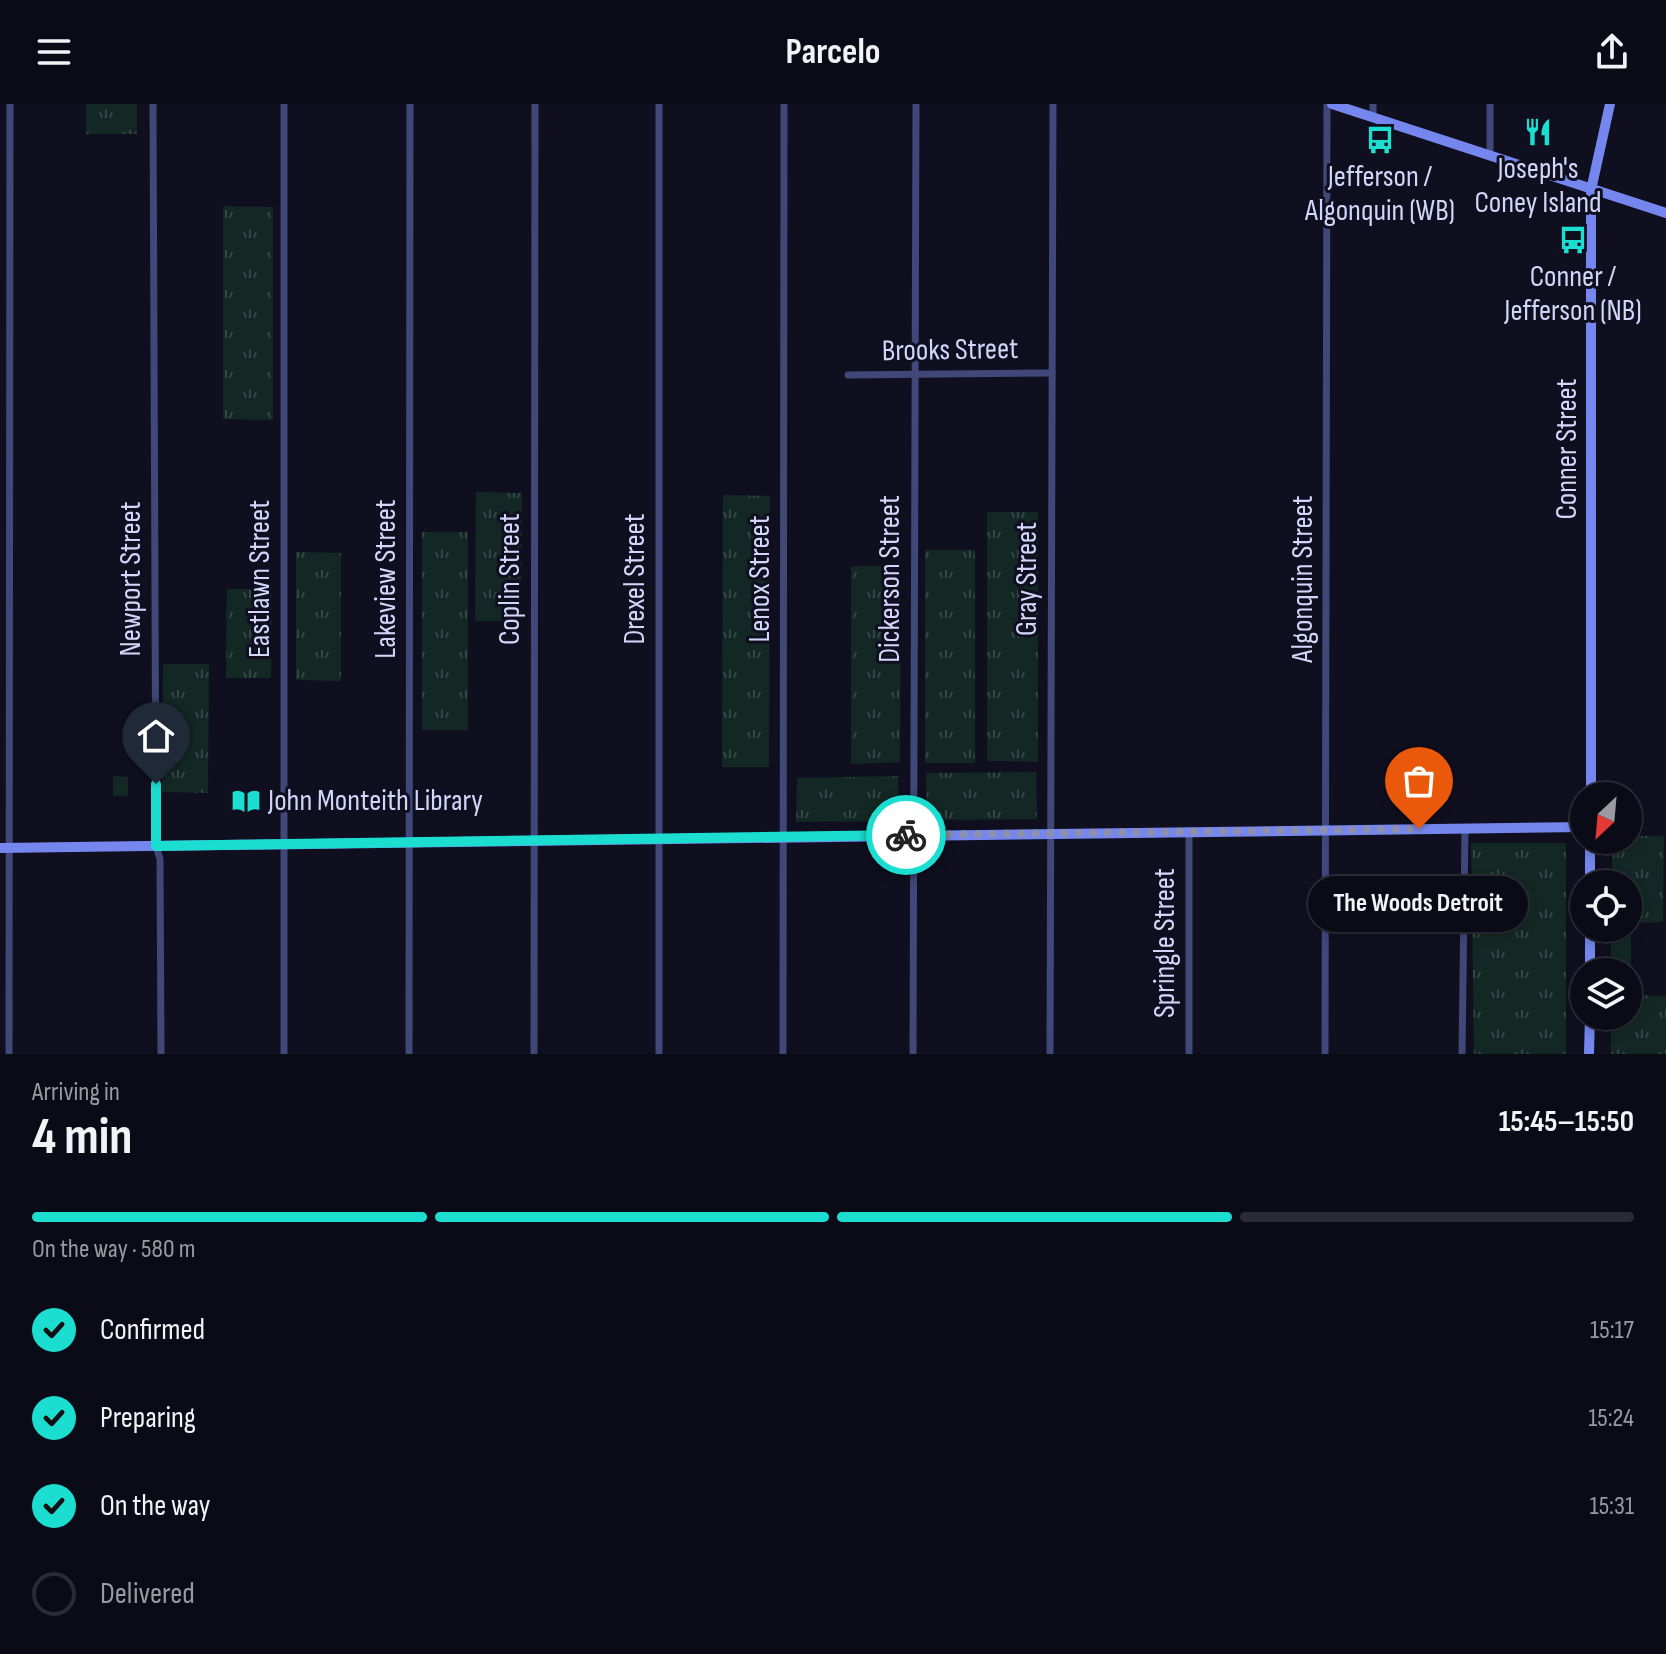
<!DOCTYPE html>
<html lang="en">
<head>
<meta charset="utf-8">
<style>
  body { margin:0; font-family:"Sofia Sans Condensed",sans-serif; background:#191924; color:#f1f3f6; height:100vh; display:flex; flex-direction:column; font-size:30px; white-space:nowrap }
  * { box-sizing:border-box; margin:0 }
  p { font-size:26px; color:#9a9ba1 }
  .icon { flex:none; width:44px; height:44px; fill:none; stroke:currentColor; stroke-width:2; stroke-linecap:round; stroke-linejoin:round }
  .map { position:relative; height:950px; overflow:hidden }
  .drawer { display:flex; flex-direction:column; background:#0b0b17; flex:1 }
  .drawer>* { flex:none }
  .needle { width:52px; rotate:206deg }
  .controls { position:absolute; left:1570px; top:678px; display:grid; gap:16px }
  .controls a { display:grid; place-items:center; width:72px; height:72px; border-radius:50%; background:#0b0b17; box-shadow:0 4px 12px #0003,0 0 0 2px #2b2b36; font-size:40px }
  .pin { position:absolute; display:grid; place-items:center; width:68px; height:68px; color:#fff; margin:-82px -34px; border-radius:50% 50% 50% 0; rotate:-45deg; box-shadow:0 0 8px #0007 }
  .pin .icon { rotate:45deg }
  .courier { position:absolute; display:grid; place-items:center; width:80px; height:80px; margin:-40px; border:6px solid #1bded0; border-radius:50%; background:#fff; color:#222; box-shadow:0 2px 10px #0007 }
  .bubble { position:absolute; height:56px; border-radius:28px; background:#0b0b17; box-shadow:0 4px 12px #0003,0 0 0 2px #2b2b36; font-size:26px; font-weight:700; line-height:56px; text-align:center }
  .summary em { font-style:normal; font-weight:700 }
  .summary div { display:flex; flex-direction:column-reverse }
  .summary { display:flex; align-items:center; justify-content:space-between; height:136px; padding:0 32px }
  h1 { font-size:52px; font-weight:700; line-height:60px }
  .bar { display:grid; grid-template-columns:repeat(4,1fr); gap:12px 8px; align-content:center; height:96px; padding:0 32px }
  .bar i { height:10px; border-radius:6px; background:#2b2b36 }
  .bar .current { background:#1bded0 }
  .bar p { grid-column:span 4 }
  ol { padding:0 32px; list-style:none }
  li { display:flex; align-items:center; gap:24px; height:88px }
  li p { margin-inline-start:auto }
  li .icon { padding:8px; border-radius:50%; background:#1bded0; color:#111; stroke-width:4 }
  li:last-child { color:#9a9ba1 }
  li i { width:44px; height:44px; border:4px solid #2b2b36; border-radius:50% }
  header { display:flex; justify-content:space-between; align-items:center; height:104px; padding:0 32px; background:#0b0b17; font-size:36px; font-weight:700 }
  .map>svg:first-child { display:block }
  .grass { fill:url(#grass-tufts) }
  .park { fill:#132824 }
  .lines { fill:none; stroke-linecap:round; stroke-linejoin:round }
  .street { stroke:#404779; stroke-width:7 }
  .secondary { stroke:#7587ee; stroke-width:10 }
  .done { stroke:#8e90ad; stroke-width:8; stroke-dasharray:0 14.4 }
  .route { stroke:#1bded0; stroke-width:10 }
  .labels { text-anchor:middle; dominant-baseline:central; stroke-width:6; stroke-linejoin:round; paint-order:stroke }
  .poi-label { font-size:30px; fill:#d3d5fa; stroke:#0f0f1f }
  .street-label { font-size:30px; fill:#d3d5fa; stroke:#0f0f1f }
</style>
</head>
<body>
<header><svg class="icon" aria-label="menu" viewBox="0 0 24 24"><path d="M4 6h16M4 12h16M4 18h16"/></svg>Parcelo<svg class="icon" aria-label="share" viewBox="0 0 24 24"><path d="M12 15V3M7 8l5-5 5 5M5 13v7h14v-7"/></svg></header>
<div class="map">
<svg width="1666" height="950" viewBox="0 0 1666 950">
  <defs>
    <pattern id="grass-tufts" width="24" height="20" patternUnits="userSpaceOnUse" patternTransform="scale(2)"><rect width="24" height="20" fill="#132824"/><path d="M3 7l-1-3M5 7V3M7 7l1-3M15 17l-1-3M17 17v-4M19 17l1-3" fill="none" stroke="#344645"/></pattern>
  </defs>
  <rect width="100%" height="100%" fill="#0f0f1f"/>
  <g class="grass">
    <rect x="86" y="0" width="51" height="30"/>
    <polygon points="223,102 273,103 273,316 223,315"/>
    <polygon points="476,388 522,389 521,517 475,517"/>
    <polygon points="723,391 770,392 769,663 722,663"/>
    <polygon points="987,408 1038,408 1038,658 987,657"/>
    <rect x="422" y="428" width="46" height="198"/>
    <rect x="925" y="446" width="50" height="213"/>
    <polygon points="296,448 341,449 341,577 296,576"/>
    <polygon points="851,462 901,462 900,658 851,660"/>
    <polygon points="227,485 272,485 271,574 226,574"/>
    <polygon points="163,560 209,560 208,689 162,688"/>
    <polygon points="1036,668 1037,715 927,716 926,669"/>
    <polygon points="898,672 899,717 796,718 797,674"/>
    <polygon points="1628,732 1664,732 1663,818 1631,819 1631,891 1666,892 1666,950 1611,950 1611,912 1628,912 1628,868 1611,868 1611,824 1628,824 1628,780 1612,780 1612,740 1616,736 1628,736"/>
    <polygon points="1471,739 1566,739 1566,950 1474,950"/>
  </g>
  <polygon class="park" points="113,672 128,673 128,692 113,692"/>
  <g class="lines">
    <g class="street">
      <polyline points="153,0 156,742 160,755 161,950"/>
      <polyline points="284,0 284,950"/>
      <polyline points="1373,14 1373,0"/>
      <polyline points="1490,53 1490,0"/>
      <polyline points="848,271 1052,269"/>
      <polyline points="9,950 10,0"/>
      <polyline points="409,950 410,0"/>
      <polyline points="534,950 535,0"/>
      <polyline points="659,950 659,0"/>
      <polyline points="783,950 784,0"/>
      <polyline points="913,950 916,0"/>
      <polyline points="1050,950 1053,0"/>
      <polyline points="1189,950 1189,727"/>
      <polyline points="1325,950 1327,0"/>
      <polyline points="1462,950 1465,725"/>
    </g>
    <g class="secondary">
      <polyline points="1332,0 1666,109"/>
      <polyline points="1591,692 1591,86 1610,0"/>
      <polyline points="0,744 1584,723"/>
      <polyline points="1590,780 1590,736"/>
      <polyline points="1590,868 1590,824"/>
      <polyline points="1589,950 1590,912"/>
    </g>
  </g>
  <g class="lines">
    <polyline class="done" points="906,731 1419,725"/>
    <polyline class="route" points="156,680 156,742 906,731"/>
  </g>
  <defs>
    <symbol id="restaurant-bare" viewBox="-9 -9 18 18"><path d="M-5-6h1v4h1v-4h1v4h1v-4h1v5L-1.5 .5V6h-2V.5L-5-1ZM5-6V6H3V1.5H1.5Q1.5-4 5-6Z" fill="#1bded0" stroke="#0f0f1f" stroke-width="2.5" paint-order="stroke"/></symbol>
    <symbol id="bus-bare" viewBox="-9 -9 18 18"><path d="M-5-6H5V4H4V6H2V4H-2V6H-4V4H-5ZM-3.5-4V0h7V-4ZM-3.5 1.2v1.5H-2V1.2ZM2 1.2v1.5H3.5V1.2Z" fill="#1bded0" stroke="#0f0f1f" stroke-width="2.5" paint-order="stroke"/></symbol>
    <symbol id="library-bare" viewBox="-9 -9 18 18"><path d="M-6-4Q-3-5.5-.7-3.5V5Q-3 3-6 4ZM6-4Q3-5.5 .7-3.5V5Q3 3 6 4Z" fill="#1bded0" stroke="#0f0f1f" stroke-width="2.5" paint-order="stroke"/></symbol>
  </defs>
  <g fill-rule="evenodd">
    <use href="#restaurant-bare" x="1518" y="8" width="40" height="40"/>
    <use href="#bus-bare" x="1360" y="16" width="40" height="40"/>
    <use href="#bus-bare" x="1553" y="116" width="40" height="40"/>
    <use href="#library-bare" x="226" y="677" width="40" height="40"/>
  </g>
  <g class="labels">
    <g class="poi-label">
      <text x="1538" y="65">Joseph's<tspan x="1538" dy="34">Coney Island</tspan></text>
      <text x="1380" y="73">Jefferson /<tspan x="1380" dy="34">Algonquin (WB)</tspan></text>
      <text x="1573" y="173">Conner /<tspan x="1573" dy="34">Jefferson (NB)</tspan></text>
      <text x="268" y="697" text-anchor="start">John Monteith Library</text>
    </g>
    <g class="street-label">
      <text transform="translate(950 246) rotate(-1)">Brooks Street</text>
      <text transform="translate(1567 345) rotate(-90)">Conner Street</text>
      <text transform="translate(131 475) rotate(-90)">Newport Street</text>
      <text transform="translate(260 475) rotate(-90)">Eastlawn Street</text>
      <text transform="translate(386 475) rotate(-90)">Lakeview Street</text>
      <text transform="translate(510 475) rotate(-90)">Coplin Street</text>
      <text transform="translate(635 475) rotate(-90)">Drexel Street</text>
      <text transform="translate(760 475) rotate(-90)">Lenox Street</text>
      <text transform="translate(890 475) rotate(-90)">Dickerson Street</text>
      <text transform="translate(1027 475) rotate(-90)">Gray Street</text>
      <text transform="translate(1303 475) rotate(-90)">Algonquin Street</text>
      <text transform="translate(1165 839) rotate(-90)">Springle Street</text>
    </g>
  </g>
</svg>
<div class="controls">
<a><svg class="needle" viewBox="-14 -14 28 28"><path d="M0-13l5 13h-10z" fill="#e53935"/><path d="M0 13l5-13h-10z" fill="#9a9ba1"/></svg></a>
<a><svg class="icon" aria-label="locate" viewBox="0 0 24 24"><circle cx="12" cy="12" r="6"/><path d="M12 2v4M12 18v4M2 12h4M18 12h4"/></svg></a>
<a><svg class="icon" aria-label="layers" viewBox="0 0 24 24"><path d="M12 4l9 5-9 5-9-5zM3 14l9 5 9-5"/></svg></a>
</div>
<div class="pin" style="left:1419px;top:725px;background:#ea580c"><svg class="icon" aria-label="bag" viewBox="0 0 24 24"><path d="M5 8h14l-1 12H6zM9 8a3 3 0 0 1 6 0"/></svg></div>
<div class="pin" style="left:156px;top:680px;background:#1f2937"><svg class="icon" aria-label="home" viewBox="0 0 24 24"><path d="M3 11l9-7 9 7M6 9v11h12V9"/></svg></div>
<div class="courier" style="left:906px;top:731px"><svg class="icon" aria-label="bike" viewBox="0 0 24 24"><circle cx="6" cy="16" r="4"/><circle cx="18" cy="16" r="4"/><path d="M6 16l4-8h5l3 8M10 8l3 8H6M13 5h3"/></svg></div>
<div class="bubble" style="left:1308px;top:772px;width:220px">The Woods Detroit</div>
</div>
<section class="drawer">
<div class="summary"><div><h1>4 min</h1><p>Arriving in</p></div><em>15:45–15:50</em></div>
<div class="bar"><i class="current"></i><i class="current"></i><i class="current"></i><i></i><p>On the way · 580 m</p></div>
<ol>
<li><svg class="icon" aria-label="check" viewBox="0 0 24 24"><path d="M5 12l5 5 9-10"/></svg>Confirmed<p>15:17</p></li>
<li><svg class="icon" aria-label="check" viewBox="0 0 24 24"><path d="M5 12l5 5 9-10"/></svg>Preparing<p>15:24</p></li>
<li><svg class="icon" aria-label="check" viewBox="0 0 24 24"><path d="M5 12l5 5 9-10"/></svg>On the way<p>15:31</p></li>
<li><i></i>Delivered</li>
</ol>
</section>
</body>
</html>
